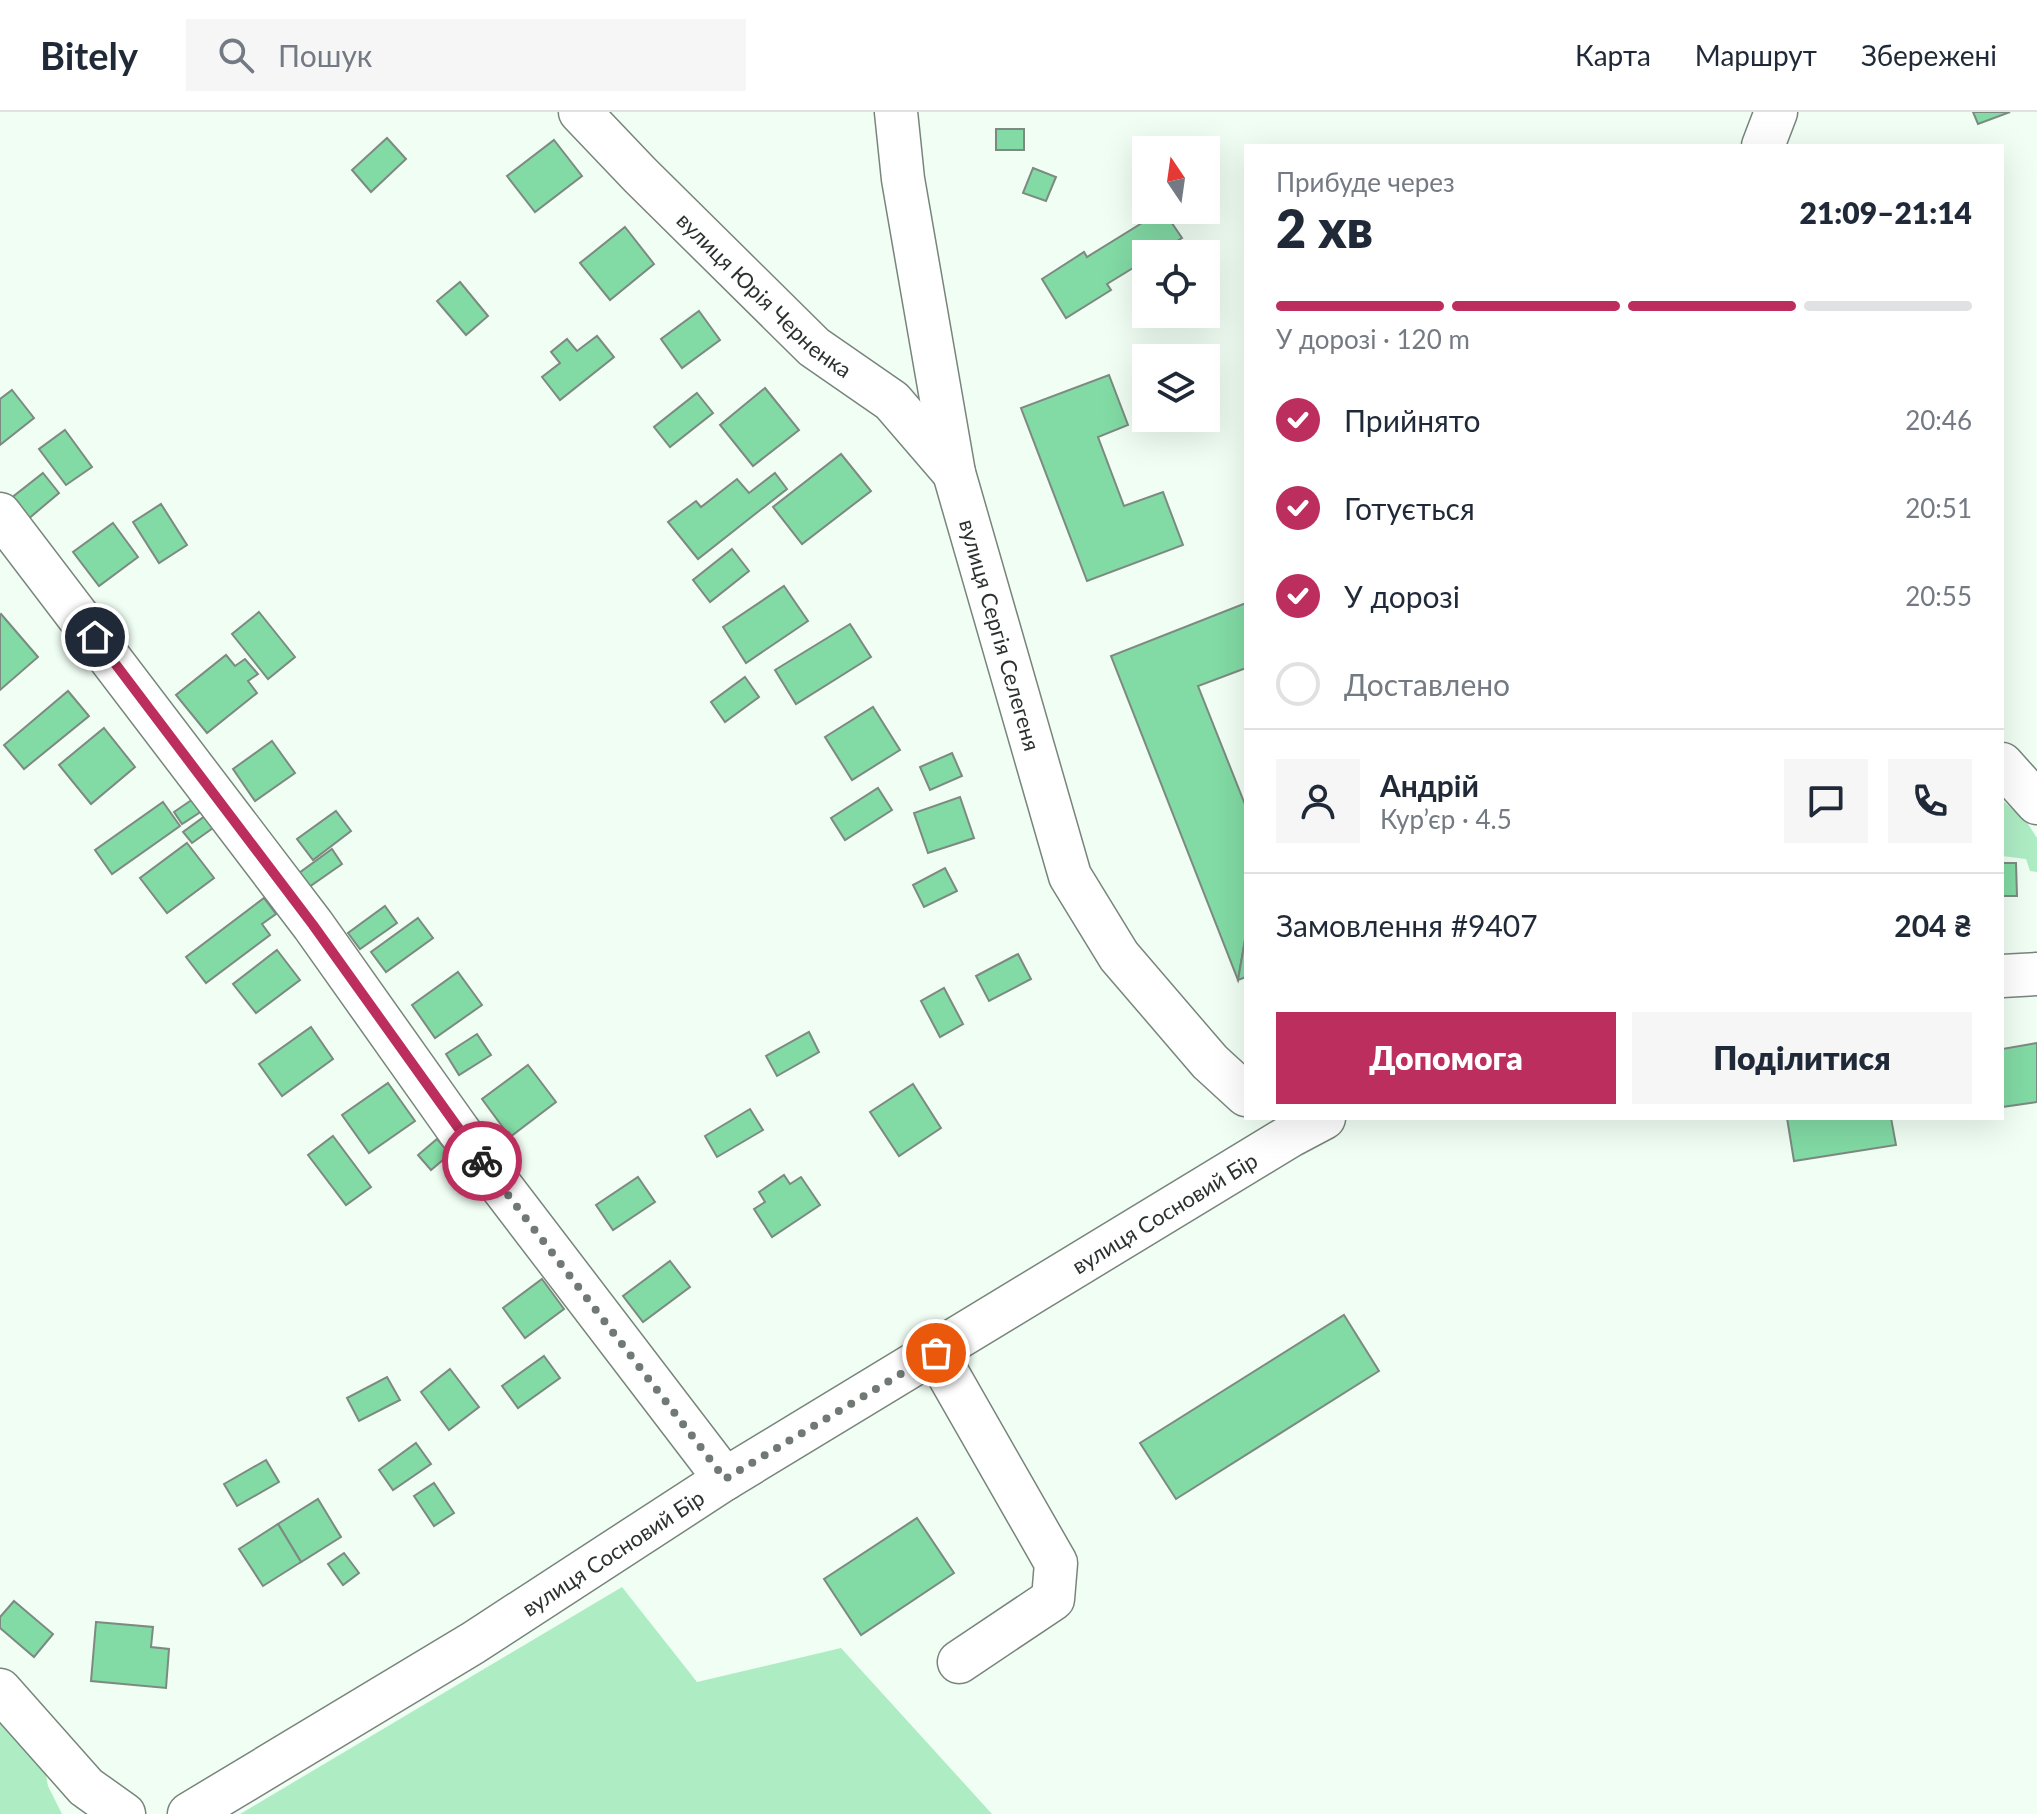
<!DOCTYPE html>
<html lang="uk">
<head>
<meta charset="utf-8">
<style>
  body { margin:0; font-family:Lato,sans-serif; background:#f6f6f7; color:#1f2937; height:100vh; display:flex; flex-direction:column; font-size:30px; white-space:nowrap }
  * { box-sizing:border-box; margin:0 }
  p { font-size:26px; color:#747a83 }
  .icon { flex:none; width:44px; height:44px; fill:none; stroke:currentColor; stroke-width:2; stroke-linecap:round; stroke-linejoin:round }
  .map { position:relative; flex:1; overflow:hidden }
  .panel { position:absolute; left:1244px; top:32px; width:760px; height:976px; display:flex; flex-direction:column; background:#fff; border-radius:0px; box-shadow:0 8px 32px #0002 }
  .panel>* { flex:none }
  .needle { width:52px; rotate:347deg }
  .controls { position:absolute; left:1132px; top:24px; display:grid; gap:16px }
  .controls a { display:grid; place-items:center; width:88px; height:88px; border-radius:0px; background:#fff; box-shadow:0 8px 32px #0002; font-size:40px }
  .pin { position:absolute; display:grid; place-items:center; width:68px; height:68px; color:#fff; margin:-34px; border:4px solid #fff; border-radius:50%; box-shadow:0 2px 8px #0007 }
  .courier { position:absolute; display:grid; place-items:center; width:80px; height:80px; margin:-40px; border:6px solid #bc2e5d; border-radius:50%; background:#fff; color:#222; box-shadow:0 2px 10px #0007 }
  .head em { font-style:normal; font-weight:800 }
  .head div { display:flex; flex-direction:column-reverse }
  .head { display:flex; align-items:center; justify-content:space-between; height:136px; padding:0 32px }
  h1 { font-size:52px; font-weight:800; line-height:60px }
  .bar { display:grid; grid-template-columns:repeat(4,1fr); gap:12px 8px; align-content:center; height:96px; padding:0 32px }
  .bar i { height:10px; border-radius:6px; background:#e0e1e3 }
  .bar .active { background:#bc2e5d }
  .bar p { grid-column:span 4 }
  .line { display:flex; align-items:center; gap:20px; padding:0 32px; border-top:2px solid #e0e1e3 }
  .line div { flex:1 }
  .round { display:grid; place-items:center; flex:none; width:84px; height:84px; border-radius:0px; background:#f6f6f7 }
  ol { padding:0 32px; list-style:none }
  li { display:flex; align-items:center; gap:24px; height:88px }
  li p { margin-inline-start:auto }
  li .icon { padding:8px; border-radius:50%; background:#bc2e5d; color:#fff; stroke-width:4 }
  li:last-child { color:#747a83 }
  li i { width:44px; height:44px; border:4px solid #e0e1e3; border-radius:50% }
  .button { display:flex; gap:16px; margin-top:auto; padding:16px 32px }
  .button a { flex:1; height:92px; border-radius:0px; background:#bc2e5d; color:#fff; font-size:32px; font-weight:800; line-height:92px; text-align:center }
  .button a+a { background:#f6f6f7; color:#1f2937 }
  header { display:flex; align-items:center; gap:48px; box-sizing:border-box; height:112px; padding:0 40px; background:#fff; border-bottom:2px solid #e0e1e3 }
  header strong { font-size:38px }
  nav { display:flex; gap:44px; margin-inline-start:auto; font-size:28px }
  .search { width:560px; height:72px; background:#f6f6f7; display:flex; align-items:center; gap:20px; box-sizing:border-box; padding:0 28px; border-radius:0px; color:#747a83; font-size:30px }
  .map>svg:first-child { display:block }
  .green { fill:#aeedc4 }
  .building { fill:#82daa4; stroke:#7d8a81; stroke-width:2 }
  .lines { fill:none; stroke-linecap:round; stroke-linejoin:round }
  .minor-casing { stroke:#78857c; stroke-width:45 }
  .minor { stroke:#fff; stroke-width:42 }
  .done { stroke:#717974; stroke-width:8; stroke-dasharray:0 14.4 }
  .route { stroke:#bc2e5d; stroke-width:10 }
  .labels { text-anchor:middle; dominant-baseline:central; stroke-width:6; stroke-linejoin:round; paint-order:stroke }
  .street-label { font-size:22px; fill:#2d322f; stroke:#f0fef4 }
</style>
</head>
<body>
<header>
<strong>Bitely</strong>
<div class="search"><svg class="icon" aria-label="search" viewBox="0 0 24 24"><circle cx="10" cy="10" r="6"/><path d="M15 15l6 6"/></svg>Пошук</div>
<nav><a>Карта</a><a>Маршрут</a><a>Збережені</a></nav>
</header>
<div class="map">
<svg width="2037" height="1702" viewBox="0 0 2037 1702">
  <rect width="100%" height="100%" fill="#f0fef4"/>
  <g class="green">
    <polygon points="2002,688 2026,709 2037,726 2037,760 2030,759 2026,747 2002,744"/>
    <polygon points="622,1475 697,1570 841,1536 992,1702 240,1702"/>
    <polygon points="0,1594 42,1641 48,1674 62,1702 0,1702"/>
  </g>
  <g class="building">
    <polygon points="1973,0 2010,0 1978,12"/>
    <rect x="996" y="17" width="28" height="21"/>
    <polygon points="387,26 406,47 371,80 352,58"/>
    <polygon points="554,28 582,64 535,100 507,64"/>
    <polygon points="1033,56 1056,65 1046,89 1023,81"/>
    <polygon points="1163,98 1182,126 1156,142 1146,142 1146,148 1107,172 1111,178 1066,206 1042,167 1084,140 1087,145"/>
    <polygon points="625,115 654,152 610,188 580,151"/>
    <polygon points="460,170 488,204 466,223 437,189"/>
    <polygon points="699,199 720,228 682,256 661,227"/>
    <polygon points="597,224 614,245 560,288 542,265 560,251 551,240 567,227 577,239"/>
    <polygon points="1109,263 1128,313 1098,325 1124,394 1163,380 1183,433 1087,469 1021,296"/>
    <polygon points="765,276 799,318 753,354 720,313"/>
    <polygon points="12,278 34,306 0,333 0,287"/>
    <polygon points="697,281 713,301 670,335 654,315"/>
    <polygon points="65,318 92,355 66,373 39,337"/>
    <polygon points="841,342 871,379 802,432 773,395"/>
    <polygon points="43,361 59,381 27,408 10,387"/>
    <polygon points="775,361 787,377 698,447 668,410 696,389 701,395 737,367 749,381"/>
    <polygon points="161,392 187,433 159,451 133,410"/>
    <polygon points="113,411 138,445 99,474 73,440"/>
    <polygon points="732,437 749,459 710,490 693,468"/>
    <polygon points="784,474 808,509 746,551 723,515"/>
    <polygon points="1246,491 1246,556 1198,574 1246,695 1246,822 1238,868 1111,544"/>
    <polygon points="259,500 295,545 268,567 232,522"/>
    <polygon points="1,502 38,545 0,578 0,503"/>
    <polygon points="850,512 871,545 796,592 775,558"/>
    <polygon points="226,543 235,554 245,547 258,562 248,569 257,581 207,621 176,583"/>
    <polygon points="745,565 759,585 725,610 711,590"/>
    <polygon points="68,579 89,604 24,657 4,633"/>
    <polygon points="873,595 900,638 852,668 825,625"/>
    <polygon points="104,616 135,655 91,692 59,653"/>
    <polygon points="272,629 295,661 255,689 233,657"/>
    <polygon points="952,641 962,664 930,678 920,655"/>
    <polygon points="878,676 892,698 845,728 831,706"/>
    <polygon points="960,685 974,726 928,741 914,701"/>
    <polygon points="193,687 202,699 182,712 174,700"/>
    <polygon points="163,690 180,714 112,762 95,738"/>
    <polygon points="336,699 351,719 313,748 297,727"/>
    <polygon points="205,704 213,716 192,731 183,720"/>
    <polygon points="187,731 214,766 167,801 140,766"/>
    <polygon points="332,737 342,752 309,775 299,761"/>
    <polygon points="2002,751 2016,751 2017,784 2002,784"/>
    <polygon points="945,756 957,779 924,795 913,773"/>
    <polygon points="264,786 276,802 262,812 270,823 206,871 186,845"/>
    <polygon points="385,794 397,811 360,837 348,821"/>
    <polygon points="418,806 433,826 386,860 371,840"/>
    <polygon points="1246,822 1246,865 1238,868"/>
    <polygon points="277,838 300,868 256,901 233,872"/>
    <polygon points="1018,842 1031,867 989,889 976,864"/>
    <polygon points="458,860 482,893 435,926 412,893"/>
    <polygon points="944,876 963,912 940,925 921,889"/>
    <polygon points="311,915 333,947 282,984 259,952"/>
    <polygon points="809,920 819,940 777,964 766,944"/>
    <polygon points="477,922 491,943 459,963 446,942"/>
    <polygon points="2037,931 2037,990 2002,995 2002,937"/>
    <polygon points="528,953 556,990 510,1025 482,987"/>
    <polygon points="388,971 415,1009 369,1041 342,1003"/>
    <polygon points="913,972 941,1016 899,1044 870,1000"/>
    <polygon points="750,997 763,1018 717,1045 705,1024"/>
    <polygon points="1787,1006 1891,1006 1896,1033 1794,1049"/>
    <polygon points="333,1024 371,1075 346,1093 308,1043"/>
    <polygon points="437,1027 450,1042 431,1058 418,1043"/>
    <polygon points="784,1063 790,1072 801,1065 820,1093 772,1125 754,1097 765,1090 759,1080"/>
    <polygon points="638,1065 655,1090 613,1118 596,1093"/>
    <polygon points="670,1149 690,1175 643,1210 623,1184"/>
    <polygon points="542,1167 564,1197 525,1226 503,1196"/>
    <polygon points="1344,1203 1379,1259 1176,1387 1140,1331"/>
    <polygon points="544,1244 560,1266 518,1296 502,1274"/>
    <polygon points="450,1257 479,1295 449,1318 421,1280"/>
    <polygon points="387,1265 400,1288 359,1309 347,1286"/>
    <polygon points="416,1331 431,1352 393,1378 379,1358"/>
    <polygon points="266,1348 279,1370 237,1394 224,1372"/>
    <polygon points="434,1371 454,1401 434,1414 414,1384"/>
    <polygon points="318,1387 341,1425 301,1450 278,1412"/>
    <polygon points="917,1406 954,1461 861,1523 824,1467"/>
    <polygon points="278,1412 301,1450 263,1474 239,1437"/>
    <polygon points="344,1441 359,1461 343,1473 328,1452"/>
    <polygon points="14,1489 53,1522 34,1545 0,1516 0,1505"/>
    <polygon points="96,1510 153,1515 151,1535 169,1537 166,1576 91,1569"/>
  </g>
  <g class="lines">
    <defs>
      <g id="minor">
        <path id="s1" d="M 580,0 L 640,63 L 814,235 L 892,289 L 954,361"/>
        <path id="s2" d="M 896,0 L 903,67 L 954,361 L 1070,764 L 1119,844 L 1210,950 L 1246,983"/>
        <polyline points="1763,34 1776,0"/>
        <polyline points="0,402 313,813 459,1019 725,1367"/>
        <polyline points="2002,652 2037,691"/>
        <polyline points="2002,864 2037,862"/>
        <polyline points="936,1241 1056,1451 1053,1487 959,1550"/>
        <polyline points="0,1578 86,1675 124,1702"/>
        <path id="s3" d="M 189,1702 L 473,1531 L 725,1367 L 1290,1024 L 1324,1006"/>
      </g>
    </defs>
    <use href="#minor" class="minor-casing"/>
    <use href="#minor" class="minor"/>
  </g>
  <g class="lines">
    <polyline class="done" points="482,1049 725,1367 936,1241"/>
    <polyline class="route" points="95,525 313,813 482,1049"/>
  </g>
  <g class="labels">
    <g class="street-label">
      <text stroke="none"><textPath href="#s1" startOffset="260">вулиця Юрія Черненка</textPath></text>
      <text stroke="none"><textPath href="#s2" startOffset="534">вулиця Сергія Селегеня</textPath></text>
      <text stroke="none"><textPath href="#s3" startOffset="1146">вулиця Сосновий Бір</textPath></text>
      <text stroke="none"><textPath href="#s3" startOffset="498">вулиця Сосновий Бір</textPath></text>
    </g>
  </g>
</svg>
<div class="controls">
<a><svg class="needle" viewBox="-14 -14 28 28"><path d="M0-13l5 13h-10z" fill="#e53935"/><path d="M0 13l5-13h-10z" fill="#747a83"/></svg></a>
<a><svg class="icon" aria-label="locate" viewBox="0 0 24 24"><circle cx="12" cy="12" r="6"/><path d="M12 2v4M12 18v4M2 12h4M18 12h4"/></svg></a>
<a><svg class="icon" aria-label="layers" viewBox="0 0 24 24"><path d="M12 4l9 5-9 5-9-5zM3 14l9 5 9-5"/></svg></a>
</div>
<div class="pin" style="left:936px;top:1241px;background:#ea580c"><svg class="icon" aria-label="bag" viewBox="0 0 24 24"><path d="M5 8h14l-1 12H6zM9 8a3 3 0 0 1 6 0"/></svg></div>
<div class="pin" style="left:95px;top:525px;background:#1f2937"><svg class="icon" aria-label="home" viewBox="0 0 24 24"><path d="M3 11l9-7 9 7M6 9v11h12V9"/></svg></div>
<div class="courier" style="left:482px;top:1049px"><svg class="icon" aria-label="bike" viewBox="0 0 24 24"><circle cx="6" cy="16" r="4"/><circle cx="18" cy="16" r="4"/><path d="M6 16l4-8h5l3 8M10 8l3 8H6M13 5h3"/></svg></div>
<section class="panel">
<div class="head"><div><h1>2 хв</h1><p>Прибуде через</p></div><em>21:09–21:14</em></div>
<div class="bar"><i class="active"></i><i class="active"></i><i class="active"></i><i></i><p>У дорозі · 120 m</p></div>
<ol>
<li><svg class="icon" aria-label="check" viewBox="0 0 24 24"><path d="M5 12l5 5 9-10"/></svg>Прийнято<p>20:46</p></li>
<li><svg class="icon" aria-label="check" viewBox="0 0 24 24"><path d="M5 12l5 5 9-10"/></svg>Готується<p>20:51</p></li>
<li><svg class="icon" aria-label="check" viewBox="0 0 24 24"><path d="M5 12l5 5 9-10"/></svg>У дорозі<p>20:55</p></li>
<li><i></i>Доставлено</li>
</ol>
<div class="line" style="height:144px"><a class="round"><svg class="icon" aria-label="person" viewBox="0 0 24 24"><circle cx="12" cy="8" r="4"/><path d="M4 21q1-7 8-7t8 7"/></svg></a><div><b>Андрій</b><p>Кур’єр · 4.5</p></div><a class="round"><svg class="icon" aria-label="chat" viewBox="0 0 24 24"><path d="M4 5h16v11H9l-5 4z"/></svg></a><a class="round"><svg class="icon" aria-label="phone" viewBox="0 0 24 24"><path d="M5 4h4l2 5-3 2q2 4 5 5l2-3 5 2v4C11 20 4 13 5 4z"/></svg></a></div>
<div class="line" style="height:104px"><div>Замовлення #9407</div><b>204 ₴</b></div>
<div class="button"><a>Допомога</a><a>Поділитися</a></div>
</section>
</div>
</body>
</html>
